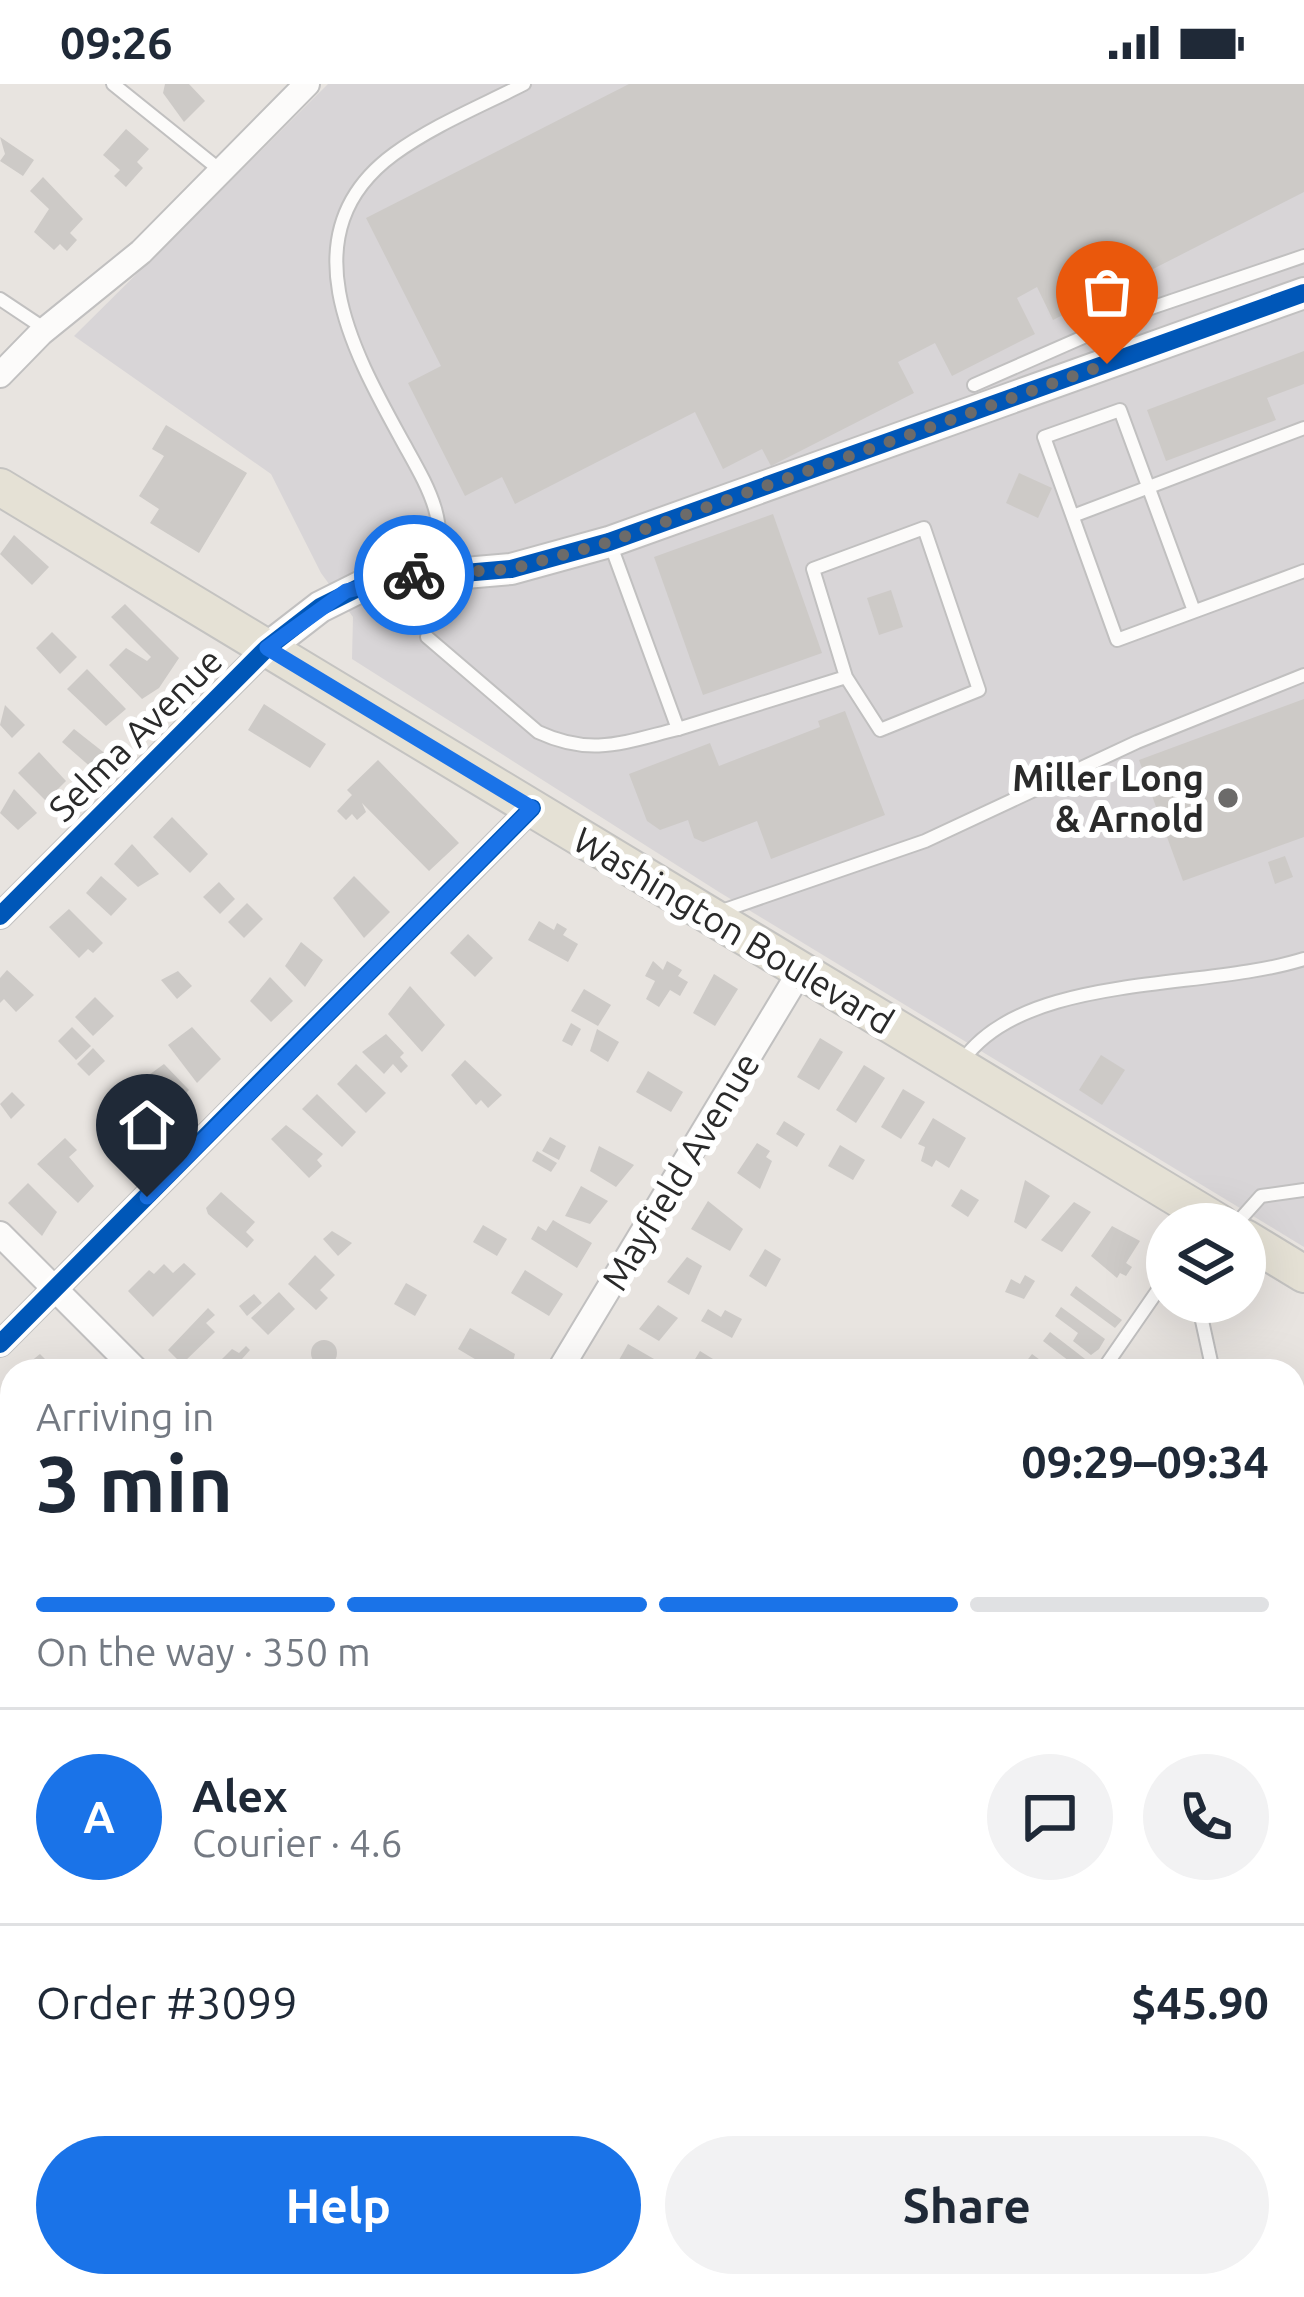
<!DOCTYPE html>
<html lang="en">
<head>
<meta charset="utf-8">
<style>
  body { margin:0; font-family:Ubuntu,sans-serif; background:#f2f2f3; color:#1f2937; height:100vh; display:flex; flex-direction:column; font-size:45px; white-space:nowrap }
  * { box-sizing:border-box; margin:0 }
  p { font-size:39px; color:#747a83 }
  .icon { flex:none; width:66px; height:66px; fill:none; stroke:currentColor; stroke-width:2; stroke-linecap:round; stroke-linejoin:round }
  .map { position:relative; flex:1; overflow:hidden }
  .panel { position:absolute; left:0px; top:1275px; width:1305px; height:939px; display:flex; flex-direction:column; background:#fff; border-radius:36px 36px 0 0; box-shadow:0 12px 48px #0002 }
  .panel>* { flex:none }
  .tools { position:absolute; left:1146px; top:1119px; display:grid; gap:24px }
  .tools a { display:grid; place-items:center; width:120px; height:120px; border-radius:50%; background:#fff; box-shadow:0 12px 48px #0002; font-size:60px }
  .pin { position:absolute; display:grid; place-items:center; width:102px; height:102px; color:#fff; margin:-123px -51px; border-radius:50% 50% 50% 0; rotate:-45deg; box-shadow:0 0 12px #0007 }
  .pin .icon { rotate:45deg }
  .courier { position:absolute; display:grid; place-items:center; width:120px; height:120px; margin:-60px; border:9px solid #1a73e8; border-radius:50%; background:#fff; color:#222; box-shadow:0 3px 15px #0007 }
  .headline em { font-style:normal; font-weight:700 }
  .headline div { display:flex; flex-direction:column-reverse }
  .headline { display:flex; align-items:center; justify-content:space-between; height:204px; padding:0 36px }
  h1 { font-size:78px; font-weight:700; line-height:90px }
  .bar { display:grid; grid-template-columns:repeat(4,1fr); gap:18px 12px; align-content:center; height:144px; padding:0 36px }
  .bar i { height:15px; border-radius:9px; background:#e0e1e3 }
  .bar .current { background:#1a73e8 }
  .bar p { grid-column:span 4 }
  .line { display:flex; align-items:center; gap:30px; padding:0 36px; border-top:3px solid #e0e1e3 }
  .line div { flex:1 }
  .round { display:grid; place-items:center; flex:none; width:126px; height:126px; border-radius:63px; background:#f2f2f3 }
  .button { display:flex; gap:24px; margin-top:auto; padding:24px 36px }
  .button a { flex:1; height:138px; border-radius:72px; background:#1a73e8; color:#fff; font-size:48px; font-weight:700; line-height:138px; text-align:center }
  .button a+a { background:#f2f2f3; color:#1f2937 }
  .status { display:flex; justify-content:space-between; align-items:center; height:84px; padding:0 60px; background:#fff; direction:ltr }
  .status svg { height:33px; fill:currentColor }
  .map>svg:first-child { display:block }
  .industrial { fill:#d8d5d7 }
  .green { fill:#cae0bb }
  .building { fill:#cdcac7 }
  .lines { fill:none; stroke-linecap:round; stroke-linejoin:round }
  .service-casing { stroke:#c1c0c0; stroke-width:16 }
  .minor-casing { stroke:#c1c0c0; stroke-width:28 }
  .tertiary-casing { stroke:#c1c0c0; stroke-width:34 }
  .primary-casing { stroke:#c4c3c1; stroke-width:40 }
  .service { stroke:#fcfbfa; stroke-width:12 }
  .minor { stroke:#fcfbfa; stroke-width:24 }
  .tertiary { stroke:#fcfbfa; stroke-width:30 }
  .primary { stroke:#e5e1d5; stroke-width:36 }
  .rail-casing { stroke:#deddde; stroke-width:10 }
  .rail { stroke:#fff; stroke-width:6; stroke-dasharray:18; stroke-linecap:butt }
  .cycleway-casing { stroke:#fff; stroke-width:26 }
  .cycleway { stroke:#0057b8; stroke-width:18 }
  .done { stroke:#6c6b6a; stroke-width:12; stroke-dasharray:0 21.6 }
  .route { stroke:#1a73e8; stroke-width:15 }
  .poi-dot { fill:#6c6b6a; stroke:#fff; stroke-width:4.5 }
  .labels { text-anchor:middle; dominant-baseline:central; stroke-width:12; stroke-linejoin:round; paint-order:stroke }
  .street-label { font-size:36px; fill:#2a2a2a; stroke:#fff }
  .poi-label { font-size:36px; font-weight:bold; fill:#2a2a2a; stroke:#fff; text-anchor:end }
</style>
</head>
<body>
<div class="status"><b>09:26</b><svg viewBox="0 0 49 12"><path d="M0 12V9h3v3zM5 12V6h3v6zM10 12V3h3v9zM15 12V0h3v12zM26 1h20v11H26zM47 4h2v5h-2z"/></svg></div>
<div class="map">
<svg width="1304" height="2213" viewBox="0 0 1304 2213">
  <rect width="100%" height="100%" fill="#e8e4e0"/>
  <polygon class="industrial" points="328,0 1304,0 1304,1163 719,808 352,575 353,533 321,489 271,390 74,252"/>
  <g class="green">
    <polygon points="1304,1717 1304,1828 1293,1831 1293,1739"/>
    <polygon points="430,2202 705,2202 687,2213 418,2213"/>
  </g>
  <g class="building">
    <polygon points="165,0 189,0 205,17 184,38 163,9"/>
    <polygon points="629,0 1304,0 1304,108 1053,236 1037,203 1017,214 1035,250 952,292 935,259 898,278 914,309 771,382 762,365 723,385 695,328 515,420 502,393 465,412 408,299 441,282 366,134"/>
    <polygon points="126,45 149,65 137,78 143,84 126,103 114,92 120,86 103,71"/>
    <polygon points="0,53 34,76 23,92 0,77 5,70"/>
    <polygon points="43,93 83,135 70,149 77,156 67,167 60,160 54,166 34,148 49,125 30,107"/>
    <polygon points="1304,267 1304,300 1267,314 1276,336 1166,377 1147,326"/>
    <polygon points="166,341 247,389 199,469 150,439 159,425 139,412 164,372 152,365"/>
    <polygon points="1019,389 1052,404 1038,434 1006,419"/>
    <polygon points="773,430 822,569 703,611 654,473"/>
    <polygon points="14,451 49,483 32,501 0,470"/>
    <polygon points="891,506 903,543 879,551 867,514"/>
    <polygon points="125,520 179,574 159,604 142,615 109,581 126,564 147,577 151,573 111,533"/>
    <polygon points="52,548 77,573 60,590 36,564"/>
    <polygon points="87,585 126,625 106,642 67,605"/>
    <polygon points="1304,615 1304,753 1183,797 1139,676"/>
    <polygon points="264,620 326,660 310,684 248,646"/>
    <polygon points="5,621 25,641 12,654 0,641"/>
    <polygon points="845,627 885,731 771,775 757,737 703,758 694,754 688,736 660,746 647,737 629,690 710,659 719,682 820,643 818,637"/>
    <polygon points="74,645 107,671 93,685 62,658"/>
    <polygon points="39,668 66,697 46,717 18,689"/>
    <polygon points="378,676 459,759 429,787 362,719 366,728 357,736 352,730 346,736 337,727 352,711 347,706"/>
    <polygon points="14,705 37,729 18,746 0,729"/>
    <polygon points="172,733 208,770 190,789 153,753"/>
    <polygon points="132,760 159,790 138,803 114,780"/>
    <polygon points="1285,772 1293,793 1275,800 1268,778"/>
    <polygon points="101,792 127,815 111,832 86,809"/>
    <polygon points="354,792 390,828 364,854 333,814"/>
    <polygon points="219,798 235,815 220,830 203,813"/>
    <polygon points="247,819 263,835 244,854 228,838"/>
    <polygon points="69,825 103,859 93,869 88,865 79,874 49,843"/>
    <polygon points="539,837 554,846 557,839 567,845 563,851 578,860 568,878 528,856"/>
    <polygon points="468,850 493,874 475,893 450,869"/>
    <polygon points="301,858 323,876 305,903 285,882"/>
    <polygon points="653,877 663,886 667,877 682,886 678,892 688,898 680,912 670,906 659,923 646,915 655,897 645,892"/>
    <polygon points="7,886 34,911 16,928 4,915 0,919 0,894"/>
    <polygon points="178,887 192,902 177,915 161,896"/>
    <polygon points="714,890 738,905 715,942 693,929"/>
    <polygon points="270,893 293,917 271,938 250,917"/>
    <polygon points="410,902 445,941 422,968 388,930"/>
    <polygon points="584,905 611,921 598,942 571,927"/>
    <polygon points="95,913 114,932 93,952 75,933"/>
    <polygon points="571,939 581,945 572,962 562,957"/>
    <polygon points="72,943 91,962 76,976 58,957"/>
    <polygon points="192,943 221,975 197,999 168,961"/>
    <polygon points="597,945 619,958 608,978 590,967"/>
    <polygon points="386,950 404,969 400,973 408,982 401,989 393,980 384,990 362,968"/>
    <polygon points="820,954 843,968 819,1006 797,993"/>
    <polygon points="93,964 105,977 89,992 77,980"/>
    <polygon points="1101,971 1125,986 1102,1021 1079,1006"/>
    <polygon points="465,976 502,1011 488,1024 481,1016 476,1021 451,991"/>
    <polygon points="164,980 189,1006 172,1024 142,996"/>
    <polygon points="356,980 386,1009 366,1029 337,1000"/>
    <polygon points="864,981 885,994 856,1039 836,1026"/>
    <polygon points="648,987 683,1008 671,1028 636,1008"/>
    <polygon points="903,1005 925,1018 901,1055 881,1043"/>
    <polygon points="12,1008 25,1021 11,1035 0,1020"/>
    <polygon points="317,1010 356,1048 342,1063 302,1025"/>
    <polygon points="119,1015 127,1024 134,1018 156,1041 140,1057 104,1031"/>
    <polygon points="933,1034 966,1054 949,1084 936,1076 932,1083 921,1077 925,1063 918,1060"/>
    <polygon points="784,1037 805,1050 797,1063 776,1050"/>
    <polygon points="286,1041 323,1070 317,1076 322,1082 309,1094 271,1055"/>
    <polygon points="550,1053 566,1062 559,1076 542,1067"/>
    <polygon points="65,1054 77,1066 69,1073 94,1102 78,1119 37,1080"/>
    <polygon points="757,1059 770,1067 766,1073 772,1077 760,1105 737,1089"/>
    <polygon points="840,1061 865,1076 853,1096 828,1082"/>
    <polygon points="599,1062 634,1081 616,1103 590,1087"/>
    <polygon points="537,1067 557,1079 551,1088 532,1077"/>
    <polygon points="1025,1096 1050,1112 1026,1145 1014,1138"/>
    <polygon points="28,1099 57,1128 42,1152 8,1119"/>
    <polygon points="581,1102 608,1117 590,1140 565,1132"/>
    <polygon points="961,1105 979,1116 968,1133 951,1122"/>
    <polygon points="221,1108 255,1138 246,1148 254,1156 247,1164 208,1130 206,1124"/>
    <polygon points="708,1117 743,1145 730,1167 691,1145"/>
    <polygon points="1074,1118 1091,1128 1062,1168 1041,1156"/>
    <polygon points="553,1136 592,1159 577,1184 531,1155 538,1142 546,1147"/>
    <polygon points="483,1141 507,1155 497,1172 473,1158"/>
    <polygon points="1112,1142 1140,1157 1126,1179 1132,1183 1126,1192 1120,1189 1117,1194 1091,1172"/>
    <polygon points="332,1147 352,1159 338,1172 323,1155"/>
    <polygon points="765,1165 781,1175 766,1203 749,1192"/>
    <polygon points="315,1171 335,1191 320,1206 328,1214 316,1226 288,1200"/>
    <polygon points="687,1173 702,1182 689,1211 667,1198"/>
    <polygon points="184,1179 196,1190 153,1233 128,1207 149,1186 154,1190 164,1180 173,1189"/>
    <polygon points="525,1186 563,1210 549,1232 511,1209"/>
    <polygon points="1025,1191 1035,1197 1024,1215 1005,1208 1011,1195 1020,1200"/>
    <polygon points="406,1199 427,1211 415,1232 394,1220"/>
    <polygon points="1076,1202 1122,1236 1115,1244 1070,1211"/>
    <polygon points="279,1208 295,1225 268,1251 251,1234"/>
    <polygon points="254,1210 262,1219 247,1232 239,1222"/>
    <polygon points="658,1221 678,1234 659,1257 639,1245"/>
    <polygon points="1061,1223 1105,1255 1099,1265 1091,1271 1073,1257 1078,1249 1055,1232"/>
    <polygon points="208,1224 215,1231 206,1239 215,1248 182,1280 168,1266"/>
    <polygon points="708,1225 721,1233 725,1226 742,1235 732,1254 701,1237"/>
    <polygon points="470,1244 515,1270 511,1287 495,1287 458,1265"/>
    <polygon points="1050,1248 1089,1278 1082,1287 1043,1257"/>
    <circle cx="324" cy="1269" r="13"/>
    <polygon points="628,1260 654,1275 647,1287 615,1283"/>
    <polygon points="246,1262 250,1266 242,1275 254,1287 210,1287 232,1265 239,1269"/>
    <polygon points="700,1267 713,1275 708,1283 714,1287 689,1285"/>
    <polygon points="40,1270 57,1287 21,1287 35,1274"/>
    <polygon points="1032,1270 1055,1287 1036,1287 1025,1279"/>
    <polygon points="0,2092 10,2106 12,2126 0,2132"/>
    <polygon points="53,2202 79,2202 83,2213 57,2213"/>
    <polygon points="98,2202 128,2202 131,2213 101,2213"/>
    <polygon points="146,2202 172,2202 173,2207 167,2213 149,2213"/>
    <polygon points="1070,2202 1094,2202 1091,2213 1067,2213"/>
    <polygon points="1214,2202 1247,2202 1247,2204 1239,2206 1241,2213 1217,2213"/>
  </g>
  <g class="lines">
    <defs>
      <g id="service">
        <polyline points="113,0 220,86"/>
        <polyline points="0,215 45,245"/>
        <polyline points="974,301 1145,226 1304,172"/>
        <polyline points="1073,432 1304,344"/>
        <polyline points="610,459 678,645 846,593 880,646 979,606 924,444 813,485 846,593"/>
        <path d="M 435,489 C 449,437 429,405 404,360 C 355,271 285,150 394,70 C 434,41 481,22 524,0"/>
        <polyline points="1194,527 1120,326 1044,353 1117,556 1304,487"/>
        <path d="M 427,553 L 538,648 C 592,673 624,658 678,645"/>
        <polyline points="716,829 925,757 1137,658 1304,591"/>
        <path d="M 963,976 C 1026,888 1203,907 1304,875"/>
        <polyline points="1236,1140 1261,1112 1304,1106"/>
        <polyline points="1204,1218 1201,1232 1213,1287"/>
        <polyline points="1102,1287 1167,1193"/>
      </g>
      <g id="minor">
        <polyline points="0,291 41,249 141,168 307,0"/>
        <polyline points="0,832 267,564"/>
        <polyline points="0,1150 137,1287"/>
        <polyline points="0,1260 532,724"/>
        <polyline points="559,1287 801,886"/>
        <polyline points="1293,2162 1304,2192"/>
        <polyline points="0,2177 12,2174"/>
        <polyline points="1003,2202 1009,2213"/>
      </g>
      <g id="tertiary">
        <polyline points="267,564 320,523 372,497 511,485 609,458 1304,209"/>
        <polyline points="1293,2025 1304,2021"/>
        <polyline points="930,2213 948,2202"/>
      </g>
      <g id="primary">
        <polyline points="0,403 1221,1140"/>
        <polyline points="1245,1154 1304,1190"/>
        <polyline points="1293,1640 1304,1639"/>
        <polyline points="0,1865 12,1864"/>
      </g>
    </defs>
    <use href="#service" class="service-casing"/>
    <use href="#minor" class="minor-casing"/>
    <use href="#tertiary" class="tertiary-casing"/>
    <use href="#primary" class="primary-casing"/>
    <use href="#service" class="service"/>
    <use href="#minor" class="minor"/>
    <use href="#tertiary" class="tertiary"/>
    <use href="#primary" class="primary"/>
    <defs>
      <g id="rail">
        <polyline points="1293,1525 1304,1523"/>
        <polyline points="0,1670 12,1668"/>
        <polyline points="0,1693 12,1691"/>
      </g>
    </defs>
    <use href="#rail" class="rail-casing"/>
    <use href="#rail" class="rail"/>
    <defs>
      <g id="cycleway">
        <polyline points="0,832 267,564 320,523 372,497 511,485 609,458 1304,209"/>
        <polyline points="0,1260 532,724"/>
      </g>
    </defs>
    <use href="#cycleway" class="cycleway-casing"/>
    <use href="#cycleway" class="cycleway"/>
  </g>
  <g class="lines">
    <polyline class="done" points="414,491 512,485 609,458 1107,280"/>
    <polyline class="route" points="147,1113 532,724 267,564 346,507 414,491"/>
  </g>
  <circle class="poi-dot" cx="1228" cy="714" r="12"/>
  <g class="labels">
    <g class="street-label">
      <text transform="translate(135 650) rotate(-45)">Selma Avenue</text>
      <text transform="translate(734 846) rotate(31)">Washington Boulevard</text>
      <text transform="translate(680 1087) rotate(-59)">Mayfield Avenue</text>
    </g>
    <g class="poi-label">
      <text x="1204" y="693">Miller Long<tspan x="1204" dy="41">&amp; Arnold</tspan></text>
    </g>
  </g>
</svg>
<div class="tools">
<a><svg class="icon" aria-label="layers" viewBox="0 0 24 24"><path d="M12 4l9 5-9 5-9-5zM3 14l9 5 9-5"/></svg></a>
</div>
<div class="pin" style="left:1107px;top:280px;background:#ea580c"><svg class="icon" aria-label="bag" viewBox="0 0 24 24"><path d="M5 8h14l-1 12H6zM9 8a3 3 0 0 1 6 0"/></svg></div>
<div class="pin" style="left:147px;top:1113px;background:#1f2937"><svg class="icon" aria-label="home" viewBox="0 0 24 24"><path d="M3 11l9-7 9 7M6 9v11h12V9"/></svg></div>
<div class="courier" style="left:414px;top:491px"><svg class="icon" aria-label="bike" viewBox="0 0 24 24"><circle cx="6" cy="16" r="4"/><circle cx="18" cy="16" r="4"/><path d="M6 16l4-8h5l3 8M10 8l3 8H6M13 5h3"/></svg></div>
<section class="panel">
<div class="headline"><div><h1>3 min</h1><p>Arriving in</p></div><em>09:29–09:34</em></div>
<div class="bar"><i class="current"></i><i class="current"></i><i class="current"></i><i></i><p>On the way · 350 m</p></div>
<div class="line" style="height:216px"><b class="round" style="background:#1a73e8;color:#fff">A</b><div><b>Alex</b><p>Courier · 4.6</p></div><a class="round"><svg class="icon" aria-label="chat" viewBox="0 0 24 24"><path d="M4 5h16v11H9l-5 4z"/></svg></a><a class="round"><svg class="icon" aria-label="phone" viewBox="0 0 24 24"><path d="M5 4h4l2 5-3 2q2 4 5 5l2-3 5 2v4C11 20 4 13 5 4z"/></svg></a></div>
<div class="line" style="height:156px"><div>Order #3099</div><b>$45.90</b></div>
<div class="button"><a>Help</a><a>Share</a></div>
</section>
</div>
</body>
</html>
